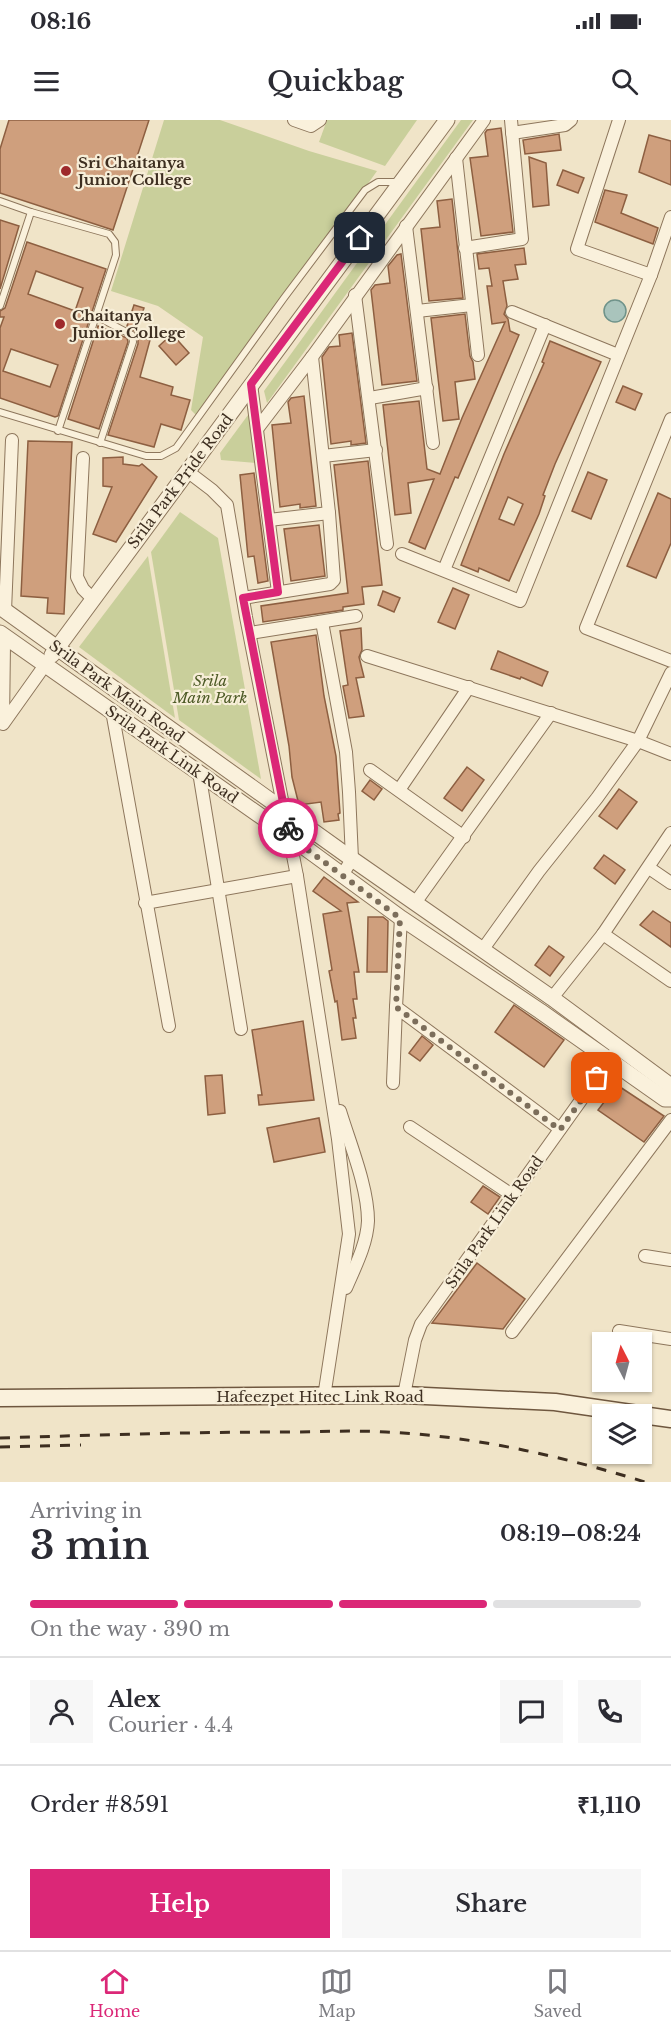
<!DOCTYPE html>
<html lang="en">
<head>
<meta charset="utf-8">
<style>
  body { margin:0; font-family:"Libre Baskerville",serif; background:#f7f7f7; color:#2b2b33; height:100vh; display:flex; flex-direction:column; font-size:22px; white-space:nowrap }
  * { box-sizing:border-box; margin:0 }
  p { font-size:20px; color:#7c7c81 }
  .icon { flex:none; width:33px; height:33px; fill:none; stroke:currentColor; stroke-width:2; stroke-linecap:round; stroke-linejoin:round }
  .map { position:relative; height:1362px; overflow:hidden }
  .drawer { display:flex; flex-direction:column; background:#fff; flex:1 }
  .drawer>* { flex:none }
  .needle { width:39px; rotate:354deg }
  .buttons { position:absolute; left:592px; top:1212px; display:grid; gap:12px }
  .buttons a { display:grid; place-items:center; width:60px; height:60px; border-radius:0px; background:#fff; box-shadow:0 2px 4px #0004; font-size:30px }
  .pin { position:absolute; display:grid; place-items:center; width:51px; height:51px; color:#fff; margin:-26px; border-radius:12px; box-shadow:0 3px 9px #0006 }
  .courier { position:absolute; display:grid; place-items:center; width:60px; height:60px; margin:-30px; border:4px solid #db2777; border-radius:50%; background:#fff; color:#222; box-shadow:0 2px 8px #0007 }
  .headline em { font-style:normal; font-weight:600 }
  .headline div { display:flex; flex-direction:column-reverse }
  .headline { display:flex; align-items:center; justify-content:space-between; height:102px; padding:0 30px }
  h1 { font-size:39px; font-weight:600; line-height:45px }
  .bar { display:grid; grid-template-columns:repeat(4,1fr); gap:9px 6px; align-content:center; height:72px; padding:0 30px }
  .bar i { height:8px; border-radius:4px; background:#e1e1e2 }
  .bar .selected { background:#db2777 }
  .bar p { grid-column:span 4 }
  .line { display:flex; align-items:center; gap:15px; padding:0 30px; border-top:2px solid #e1e1e2 }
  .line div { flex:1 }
  .round { display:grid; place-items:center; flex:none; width:63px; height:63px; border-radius:0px; background:#f7f7f7 }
  .cta { display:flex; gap:12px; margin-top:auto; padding:12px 30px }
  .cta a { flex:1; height:69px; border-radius:0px; background:#db2777; color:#fff; font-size:24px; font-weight:600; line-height:69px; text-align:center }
  .cta a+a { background:#f7f7f7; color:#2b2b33 }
  .status { display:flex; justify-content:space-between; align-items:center; height:42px; padding:0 30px; background:#fff; direction:ltr }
  .status svg { height:16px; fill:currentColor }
  header { display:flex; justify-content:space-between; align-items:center; height:78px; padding:0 30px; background:#fff; font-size:27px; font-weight:600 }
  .tab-bar { display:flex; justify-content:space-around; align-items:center; height:84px; border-top:2px solid #e1e1e2; background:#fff; font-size:16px; color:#7c7c81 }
  .tab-bar a { display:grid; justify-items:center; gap:3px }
  .tab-bar .selected { color:#db2777 }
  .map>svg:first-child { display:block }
  .green { fill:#c9cf9b }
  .water { fill:#a9c4bc; stroke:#6f938a; stroke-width:1.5 }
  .building { fill:#cf9f7d; stroke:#8d5f41; stroke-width:1.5; fill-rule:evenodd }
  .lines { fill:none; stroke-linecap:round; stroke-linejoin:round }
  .service-casing { stroke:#8d765c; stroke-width:8 }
  .minor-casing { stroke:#8d765c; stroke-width:14 }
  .tertiary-casing { stroke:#8d765c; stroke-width:17 }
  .secondary-casing { stroke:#6f573f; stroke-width:19 }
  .service { stroke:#faf1dc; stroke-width:6 }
  .minor { stroke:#faf1dc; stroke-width:12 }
  .tertiary { stroke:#faf1dc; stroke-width:15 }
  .secondary { stroke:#faf1dc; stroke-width:16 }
  .rail { stroke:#3d2e20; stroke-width:3; stroke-dasharray:10 10; stroke-linecap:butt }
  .done { stroke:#7c6e5b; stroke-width:6; stroke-dasharray:0 10.8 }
  .route { stroke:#db2777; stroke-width:8 }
  .poi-dot { fill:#9e2a2b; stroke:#f7eed8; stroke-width:2 }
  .labels { text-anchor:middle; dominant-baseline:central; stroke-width:4.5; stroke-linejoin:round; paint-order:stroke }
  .poi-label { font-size:15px; font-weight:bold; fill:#3d2e20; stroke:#f7eed8; text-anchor:start }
  .street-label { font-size:15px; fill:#3d2e20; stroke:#f7eed8 }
  .park-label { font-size:15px; font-style:italic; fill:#4d5a26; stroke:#f7eed8 }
</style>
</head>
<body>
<div class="status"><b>08:16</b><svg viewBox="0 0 49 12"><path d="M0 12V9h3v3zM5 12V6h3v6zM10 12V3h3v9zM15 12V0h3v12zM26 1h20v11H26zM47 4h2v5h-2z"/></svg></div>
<header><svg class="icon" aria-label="menu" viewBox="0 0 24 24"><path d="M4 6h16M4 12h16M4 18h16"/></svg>Quickbag<svg class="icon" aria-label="search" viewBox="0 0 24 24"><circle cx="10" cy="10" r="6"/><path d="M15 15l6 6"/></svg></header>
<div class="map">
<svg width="671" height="1362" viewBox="0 0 671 1362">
  <rect width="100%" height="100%" fill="#f0e4c8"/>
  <g class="green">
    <polygon points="164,0 220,0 309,31 377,51 200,299 191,290 203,217 158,186 111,171"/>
    <polygon points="327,0 417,0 385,46 319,22"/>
    <polygon points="461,0 473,0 267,283 264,271"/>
    <polygon points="248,295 251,296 256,343 221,340 220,333"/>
    <polygon points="180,392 218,418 261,659 179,600 151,432"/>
    <polygon points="148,436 175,598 79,527"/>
  </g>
  <circle class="water" cx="615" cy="191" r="11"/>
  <g class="building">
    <polygon points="9,0 149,0 113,110 0,73 0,29"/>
    <polygon points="501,8 513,112 481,116 470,38 488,36 485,13 487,10"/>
    <polygon points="559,14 561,30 525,34 523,20"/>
    <polygon points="649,15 671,21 671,65 639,52"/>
    <polygon points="529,37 546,43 549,85 533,87"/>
    <polygon points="563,50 584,58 578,73 557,65"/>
    <polygon points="605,70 627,75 621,93 658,108 653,124 595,102"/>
    <polygon points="452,79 463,178 429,181 421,109 440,107 437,81"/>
    <polygon points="0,100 19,106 0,169"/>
    <path d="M 27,122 L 106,149 L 58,296 L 55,297 L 0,278 L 0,208 L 4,197 L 0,197 L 0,191 L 5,188 ZM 36,151 L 83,168 L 75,191 L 28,174 ZM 11,229 L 58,245 L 50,267 L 3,251 Z"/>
    <polygon points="524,128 526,144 515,145 518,159 503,161 507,186 504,194 508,199 510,211 519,215 458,358 455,357 425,429 409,422 434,359 408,363 411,393 395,395 383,285 419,281 427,349 440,354 462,298 505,202 492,204 487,166 492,166 489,148 479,149 477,134"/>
    <polygon points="401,134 417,261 382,265 371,170 375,165 390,163 388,146 397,135"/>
    <polygon points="134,185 144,188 136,212 127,206"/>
    <polygon points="465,194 470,236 473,242 475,259 455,262 459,299 443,301 431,198"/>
    <polygon points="98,206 127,218 128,222 99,309 68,299"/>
    <polygon points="352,213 366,323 351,325 351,321 331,324 322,237 329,227 340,226 339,215"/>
    <polygon points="172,214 189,233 176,245 159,226"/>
    <polygon points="138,217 150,220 140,257 173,267 171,275 190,280 181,310 161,304 154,327 108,315 138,224"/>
    <path d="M 550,221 L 601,242 L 555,344 L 543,375 L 545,376 L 539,394 L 509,461 L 479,448 L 478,452 L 461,445 L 504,334 L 544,243 L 542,242 ZM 508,377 L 523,384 L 514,405 L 499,399 Z"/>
    <polygon points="623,266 642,274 635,290 616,282"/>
    <polygon points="304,276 316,386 300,388 300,384 280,387 272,305 291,303 288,282 291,278"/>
    <polygon points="28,321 72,322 64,494 47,493 48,478 21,476"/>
    <polygon points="123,337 123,344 139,346 142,344 157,357 116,422 93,414 112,367 103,366 103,338"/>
    <polygon points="368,341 382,465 362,467 364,484 343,487 343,490 263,502 261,486 348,473 334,345"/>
    <polygon points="588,352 607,360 591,399 572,391"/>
    <polygon points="254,353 268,461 258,463 254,436 248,437 240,355"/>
    <polygon points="658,373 671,379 671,423 656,458 627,446"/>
    <polygon points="319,405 325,456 291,461 284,409"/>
    <polygon points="453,468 469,475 455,509 438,502"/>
    <polygon points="383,471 400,478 394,492 378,485"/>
    <polygon points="361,508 362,530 359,537 364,557 356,558 364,596 349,598 343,566 348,565 340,511"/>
    <polygon points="316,515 324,576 336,636 340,693 338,694 339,700 324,702 321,682 299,685 292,657 289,626 271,522"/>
    <polygon points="498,531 548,552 542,566 521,557 520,559 491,549"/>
    <polygon points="467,647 484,660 462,691 444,678"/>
    <polygon points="370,660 382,669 374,680 362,671"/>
    <polygon points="619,669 637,682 617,709 599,696"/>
    <polygon points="604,735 625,750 615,764 594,748"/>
    <polygon points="324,757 358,782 347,783 359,852 354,852 357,879 353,879 356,898 353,898 356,918 342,920 337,881 335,882 329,851 332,850 323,794 341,791 313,771"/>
    <polygon points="653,791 671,803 671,827 640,805"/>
    <polygon points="368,797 383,797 388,801 387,852 367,852"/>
    <polygon points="549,826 564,837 550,856 535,845"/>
    <polygon points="514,885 564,920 544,947 495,912"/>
    <polygon points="303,901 314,980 259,985 258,975 262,975 252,910"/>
    <polygon points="422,916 433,925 420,941 409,933"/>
    <polygon points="222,955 225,993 208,995 205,956"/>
    <polygon points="617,965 664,996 644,1022 598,990"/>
    <polygon points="319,998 325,1032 274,1042 267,1008"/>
    <polygon points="483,1066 500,1077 488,1094 471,1082"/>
    <polygon points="477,1143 525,1179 503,1209 432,1203"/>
  </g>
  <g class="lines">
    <defs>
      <g id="service">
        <polyline points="0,81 31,92 109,114 115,122 116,135 58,311"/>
        <polyline points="0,186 31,92"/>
        <polyline points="96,196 132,215 133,222 100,323"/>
        <polyline points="0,292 146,336 161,336 176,328 284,178 365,70 378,62 398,62"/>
      </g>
      <g id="minor">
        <polyline points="294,0 311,6 320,0"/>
        <polyline points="619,0 577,129 651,155"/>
        <polyline points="512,13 565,5 571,0"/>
        <polyline points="456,38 478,235"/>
        <polyline points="406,106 433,323"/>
        <polyline points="465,128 522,119 511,0"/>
        <polyline points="355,175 387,424"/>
        <polyline points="417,191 472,185"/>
        <polyline points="512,192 618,235"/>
        <polyline points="251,264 278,472"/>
        <polyline points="370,278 427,268"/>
        <polyline points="671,299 586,508 671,541"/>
        <polyline points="257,309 312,237 484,0"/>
        <polyline points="323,336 376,330"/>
        <polyline points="83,338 77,457 83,469 92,478"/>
        <polyline points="187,351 212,370 227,385 246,497 297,756 338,1019 349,1114 324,1277"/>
        <polyline points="269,400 329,393"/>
        <polyline points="402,434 520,481 651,155 671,97"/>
        <polyline points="444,450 545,205"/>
        <polyline points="243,478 330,464 334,460 329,393 312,237"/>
        <polyline points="5,491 12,320"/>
        <polyline points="322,502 346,632 349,672 352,739 343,754"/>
        <polyline points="250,513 356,496"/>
        <polyline points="0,521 4,524 3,603"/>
        <polyline points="367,536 638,621 671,634"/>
        <polyline points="112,591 169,906"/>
        <polyline points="3,604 45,545"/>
        <polyline points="370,650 464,717"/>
        <polyline points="199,652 241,909"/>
        <polyline points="399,670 469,567"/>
        <polyline points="649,748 671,763"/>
        <polyline points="145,783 297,756"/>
        <polyline points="415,783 551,593"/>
        <polyline points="603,814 671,861"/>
        <polyline points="483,829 539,751 597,678 638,621 671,553"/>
        <polyline points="552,878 603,814 671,713"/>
        <polyline points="396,887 401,798"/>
        <polyline points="393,963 396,887 560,1009"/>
        <path d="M 340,991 C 350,1024 368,1067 368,1101 C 367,1124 355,1147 346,1168"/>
        <polyline points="410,1007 512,1075"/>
        <polyline points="645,1136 671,1140"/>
        <polyline points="619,1211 671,1219"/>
        <polyline points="512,1212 671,1000"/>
        <polyline points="404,1275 415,1220 421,1204 619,927"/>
      </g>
      <g id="tertiary">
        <polyline points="0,487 352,739 552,878 671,966"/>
        <polyline points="0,513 289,716 401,798 540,891 665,979 671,979"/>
        <polyline points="52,535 447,0"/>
      </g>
      <g id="secondary">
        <polyline points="0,1278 404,1275 555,1282 638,1294"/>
        <polyline points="642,1295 671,1299"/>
      </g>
    </defs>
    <use href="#service" class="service-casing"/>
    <use href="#minor" class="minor-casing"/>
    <use href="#tertiary" class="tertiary-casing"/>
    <use href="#secondary" class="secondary-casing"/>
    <use href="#service" class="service"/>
    <use href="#minor" class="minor"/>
    <use href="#tertiary" class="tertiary"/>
    <use href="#secondary" class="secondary"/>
    <g class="rail">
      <path d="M 0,1318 C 95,1315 191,1312 286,1312 C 320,1312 353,1310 386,1312 C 473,1316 562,1336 645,1362"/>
      <polyline points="0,1327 81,1325"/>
    </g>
  </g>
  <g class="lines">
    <polyline class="done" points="288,708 289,716 400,798 396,887 560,1010 597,958"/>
    <polyline class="route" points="288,708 243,478 278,472 251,264 360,118"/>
  </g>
  <g class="poi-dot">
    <circle cx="66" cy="51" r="6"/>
    <circle cx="60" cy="204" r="6"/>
  </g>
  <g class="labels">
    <g class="poi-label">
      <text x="78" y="42">Sri Chaitanya<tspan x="78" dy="17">Junior College</tspan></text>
      <text x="72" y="195">Chaitanya<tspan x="72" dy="17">Junior College</tspan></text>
    </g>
    <g class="street-label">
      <text transform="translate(180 361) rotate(-53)">Srila Park Pride Road</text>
      <text transform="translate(117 571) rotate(36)">Srila Park Main Road</text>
      <text transform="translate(172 634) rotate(35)">Srila Park Link Road</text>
      <text transform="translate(494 1102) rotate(-55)">Srila Park Link Road</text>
      <text x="320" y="1276">Hafeezpet Hitec Link Road</text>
    </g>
    <g class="park-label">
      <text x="210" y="560">Srila<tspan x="210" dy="17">Main Park</tspan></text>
    </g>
  </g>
</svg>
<div class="buttons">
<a><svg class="needle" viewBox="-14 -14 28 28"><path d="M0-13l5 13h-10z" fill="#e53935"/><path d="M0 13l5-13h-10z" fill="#7c7c81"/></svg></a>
<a><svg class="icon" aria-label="layers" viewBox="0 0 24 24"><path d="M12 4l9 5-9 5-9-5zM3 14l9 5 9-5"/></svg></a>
</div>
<div class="pin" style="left:597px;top:958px;background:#ea580c"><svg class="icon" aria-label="bag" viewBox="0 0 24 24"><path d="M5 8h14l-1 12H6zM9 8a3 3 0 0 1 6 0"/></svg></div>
<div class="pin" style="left:360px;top:118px;background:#1f2937"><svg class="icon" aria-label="home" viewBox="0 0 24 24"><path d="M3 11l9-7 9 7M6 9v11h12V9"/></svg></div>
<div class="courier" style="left:288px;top:708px"><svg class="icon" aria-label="bike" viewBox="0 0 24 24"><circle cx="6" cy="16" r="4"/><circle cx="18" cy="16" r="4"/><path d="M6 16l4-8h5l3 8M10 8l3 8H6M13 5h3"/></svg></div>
</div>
<section class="drawer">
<div class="headline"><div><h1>3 min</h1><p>Arriving in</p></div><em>08:19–08:24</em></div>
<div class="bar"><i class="selected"></i><i class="selected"></i><i class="selected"></i><i></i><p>On the way · 390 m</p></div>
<div class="line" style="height:108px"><a class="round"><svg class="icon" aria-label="person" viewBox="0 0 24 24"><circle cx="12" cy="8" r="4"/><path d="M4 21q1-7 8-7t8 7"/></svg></a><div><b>Alex</b><p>Courier · 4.4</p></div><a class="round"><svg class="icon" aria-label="chat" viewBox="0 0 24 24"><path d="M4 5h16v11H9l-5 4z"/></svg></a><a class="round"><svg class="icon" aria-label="phone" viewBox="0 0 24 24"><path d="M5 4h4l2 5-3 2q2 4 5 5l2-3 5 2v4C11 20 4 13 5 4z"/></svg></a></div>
<div class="line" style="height:78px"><div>Order #8591</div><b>₹1,110</b></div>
<div class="cta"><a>Help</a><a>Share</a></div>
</section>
<nav class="tab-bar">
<a class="selected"><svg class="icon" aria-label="home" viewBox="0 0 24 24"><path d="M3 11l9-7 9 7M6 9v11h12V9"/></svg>Home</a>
<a><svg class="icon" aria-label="map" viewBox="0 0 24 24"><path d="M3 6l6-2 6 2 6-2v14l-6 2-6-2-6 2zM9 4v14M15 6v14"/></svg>Map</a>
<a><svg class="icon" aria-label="saved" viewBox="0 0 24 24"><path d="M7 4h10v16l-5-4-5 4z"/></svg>Saved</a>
</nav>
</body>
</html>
